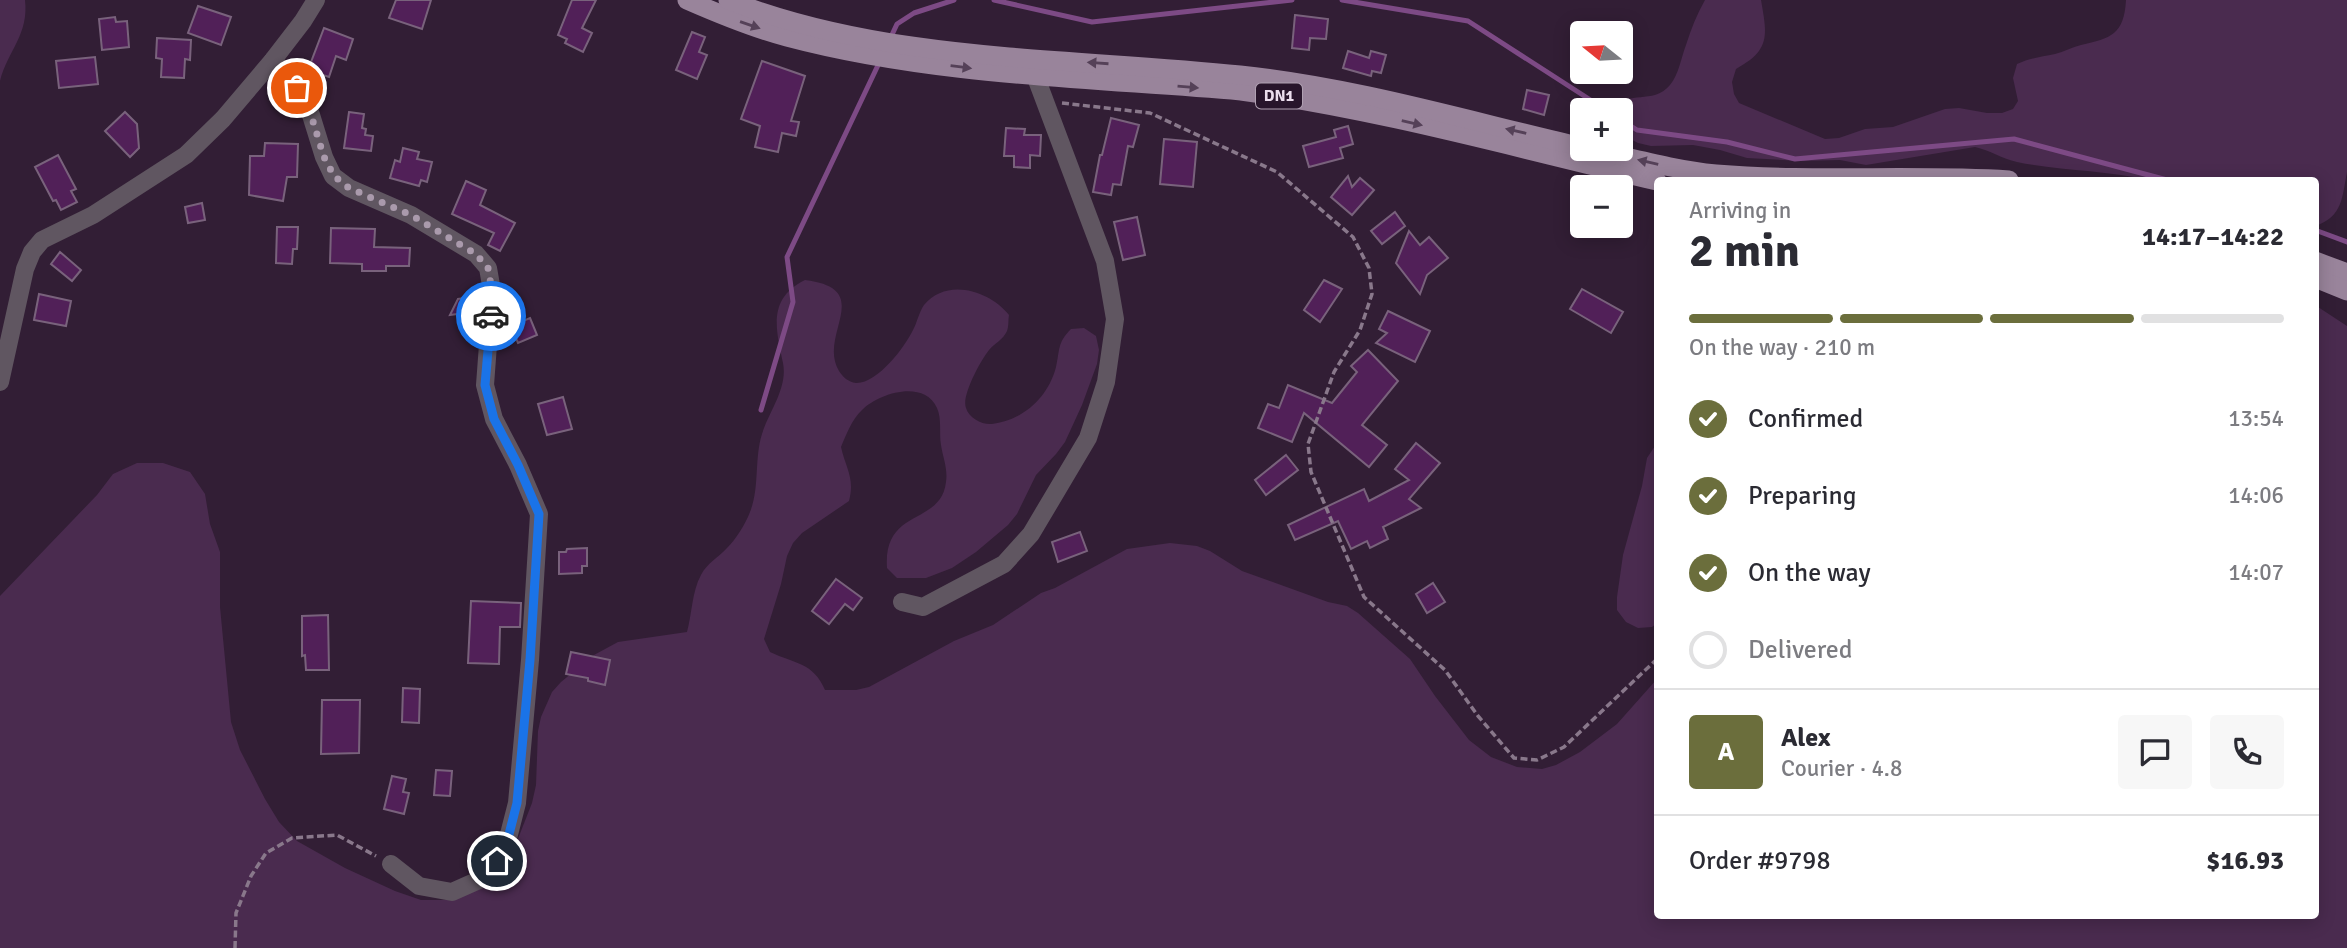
<!DOCTYPE html>
<html lang="en">
<head>
<meta charset="utf-8">
<style>
  body { margin:0; font-family:Signika,sans-serif; background:#f7f7f7; color:#2b2b33; height:100vh; display:flex; flex-direction:column; font-size:26px; white-space:nowrap }
  * { box-sizing:border-box; margin:0 }
  p { font-size:23px; color:#7c7c81 }
  .icon { flex:none; width:38px; height:38px; fill:none; stroke:currentColor; stroke-width:2; stroke-linecap:round; stroke-linejoin:round }
  .map { position:relative; flex:1; overflow:hidden }
  .sheet { position:absolute; left:1654px; top:177px; width:665px; height:742px; display:flex; flex-direction:column; background:#fff; border-radius:7px; box-shadow:0 4px 18px #0003 }
  .sheet>* { flex:none }
  .needle { width:46px; rotate:288deg }
  .controls { position:absolute; left:1570px; top:21px; display:grid; gap:14px }
  .controls a { display:grid; place-items:center; width:63px; height:63px; border-radius:7px; background:#fff; box-shadow:0 4px 18px #0003; font-size:35px }
  .pin { position:absolute; display:grid; place-items:center; width:60px; height:60px; color:#fff; margin:-30px; border:4px solid #fff; border-radius:50%; box-shadow:0 2px 7px #0007 }
  .courier { position:absolute; display:grid; place-items:center; width:70px; height:70px; margin:-35px; border:5px solid #1a73e8; border-radius:50%; background:#fff; color:#222; box-shadow:0 2px 9px #0007 }
  .summary em { font-style:normal; font-weight:700 }
  .summary div { display:flex; flex-direction:column-reverse }
  .summary { display:flex; align-items:center; justify-content:space-between; height:119px; padding:0 35px }
  h1 { font-size:46px; font-weight:700; line-height:52px }
  .bar { display:grid; grid-template-columns:repeat(4,1fr); gap:10px 7px; align-content:center; height:84px; padding:0 35px }
  .bar i { height:9px; border-radius:5px; background:#e1e1e2 }
  .bar .active { background:#6b6e3c }
  .bar p { grid-column:span 4 }
  .line { display:flex; align-items:center; gap:18px; padding:0 35px; border-top:2px solid #e1e1e2 }
  .line div { flex:1 }
  .round { display:grid; place-items:center; flex:none; width:74px; height:74px; border-radius:7px; background:#f7f7f7 }
  ol { padding:0 35px; list-style:none }
  li { display:flex; align-items:center; gap:21px; height:77px }
  li p { margin-inline-start:auto }
  li .icon { padding:7px; border-radius:50%; background:#6b6e3c; color:#fff; stroke-width:4 }
  li:last-child { color:#7c7c81 }
  li i { width:38px; height:38px; border:4px solid #e1e1e2; border-radius:50% }
  .map>svg:first-child { display:block }
  .green { fill:#4a2b4f }
  .lines { fill:none; stroke-linecap:round; stroke-linejoin:round }
  .stream { stroke:#7d4a85; stroke-width:5 }
  .building { fill:#512058; stroke:#79627c; stroke-width:2 }
  .path { stroke:#89788b; stroke-width:3.5; stroke-dasharray:7 3.5; stroke-linecap:butt }
  .minor { stroke:#605661; stroke-width:18 }
  .primary { stroke:#99849b; stroke-width:19 }
  .oneway { fill:#554158 }
  .done { stroke:#aa9aac; stroke-width:7; stroke-dasharray:0 12.6 }
  .route { stroke:#1a73e8; stroke-width:9 }
  .labels { text-anchor:middle; dominant-baseline:central; stroke-width:6; stroke-linejoin:round; paint-order:stroke }
  .shield { fill:#28152b; stroke:#b0a1b2; stroke-width:2 }
  .shield-label { font-size:16px; font-weight:bold; fill:#ebddec }
</style>
</head>
<body>
<div class="map">
<svg width="2347" height="948" viewBox="0 0 2347 948">
  <rect width="100%" height="100%" fill="#321e35"/>
  <g class="green">
    <path d="M 0,0 L 25,0 C 29,35 8,50 0,81 Z"/>
    <path d="M 1705,0 L 1761,0 C 1767,35 1771,50 1736,69 L 1732,82 L 1734,94 L 1739,103 L 1825,139 L 1839,138 L 1865,129 L 1893,127 L 1945,109 L 1959,108 L 1987,113 L 2002,113 L 2013,109 L 2018,101 L 2013,78 L 2017,64 C 2030,58 2041,57 2055,54 C 2064,52 2072,47 2081,45 C 2111,38 2124,35 2126,0 L 2347,0 L 2347,172 C 2342,197 2343,217 2315,226 L 2315,180 L 2148,180 C 2105,170 2060,171 2017,162 C 2002,159 1990,150 1975,147 L 1866,165 L 1840,160 L 1800,161 L 1747,158 L 1720,150 L 1693,145 L 1651,146 L 1638,143 L 1621,134 L 1620,110 L 1613,110 C 1629,88 1652,106 1670,85 C 1679,74 1681,58 1686,45 C 1691,29 1697,14 1705,0 Z"/>
    <path d="M 805,280 C 877,289 817,335 839,371 C 843,377 848,382 856,383 C 877,384 905,347 913,330 C 917,323 919,312 924,305 C 947,277 990,291 1009,315 C 1008,320 1009,326 1007,331 C 1003,340 995,343 989,350 C 981,360 961,396 966,408 C 969,418 982,425 992,424 C 1023,420 1048,398 1056,367 C 1060,350 1057,343 1071,329 L 1084,328 L 1096,336 L 1099,350 L 1097,364 L 1082,405 L 1065,442 L 1056,454 L 1036,475 L 1017,514 L 1008,525 L 976,552 L 952,568 L 926,578 L 897,578 L 887,568 C 883,507 941,526 946,482 C 948,469 943,458 941,445 C 939,433 942,419 937,408 C 924,379 879,393 862,410 C 852,419 846,435 841,447 C 846,469 855,478 849,501 L 802,533 L 793,543 L 787,556 L 781,584 L 764,639 L 770,652 C 795,664 813,662 825,690 L 856,690 L 869,687 L 954,641 L 993,625 L 1041,593 L 1055,588 L 1127,549 L 1170,543 L 1197,546 L 1210,551 L 1242,571 L 1328,602 L 1347,606 L 1358,613 L 1410,659 L 1435,696 L 1469,740 L 1491,757 L 1517,767 L 1542,769 L 1556,765 L 1580,752 L 1617,724 L 1657,679 L 1657,915 L 2315,915 L 2315,305 L 2347,326 L 2347,948 L 0,948 L 0,596 L 97,495 L 113,474 L 137,463 L 163,463 L 190,472 L 205,494 L 210,524 L 220,552 L 220,607 L 231,722 L 240,750 L 265,799 L 279,822 L 297,841 L 345,868 L 395,891 L 421,900 L 448,900 L 497,876 L 512,854 L 532,803 L 536,785 L 538,731 L 541,717 L 552,692 L 561,682 L 594,655 L 618,642 L 687,632 C 692,614 692,591 701,575 C 707,563 718,558 727,548 C 736,539 745,525 750,512 C 760,487 754,459 762,434 C 769,411 788,388 783,363 C 776,329 767,299 805,280 Z"/>
    <polygon points="1657,443 1657,623 1652,627 1638,628 1626,622 1617,610 1617,597 1623,555 1642,486 1647,458"/>
  </g>
  <g class="lines">
    <g class="stream">
      <polyline points="994,0 1092,22 1292,0"/>
      <polyline points="1342,0 1468,21 1606,110"/>
      <polyline points="890,39 897,24 914,13 954,0"/>
      <polyline points="1620,119 1637,130 1727,142 1795,159 2014,139 2167,180"/>
      <polyline points="2315,230 2347,242"/>
      <polyline points="761,410 793,302 787,257 880,61"/>
    </g>
  </g>
  <g class="building">
    <polygon points="396,0 431,0 422,29 389,18"/>
    <polygon points="572,0 596,0 582,28 592,33 583,52 565,43 567,39 558,35"/>
    <polygon points="198,6 231,17 221,45 188,33"/>
    <polygon points="1295,15 1328,19 1326,39 1310,38 1309,50 1292,48"/>
    <polygon points="115,17 116,22 127,21 129,47 102,50 99,19"/>
    <polygon points="324,28 353,39 346,60 336,56 329,77 308,70"/>
    <polygon points="692,32 705,37 699,52 707,55 697,79 676,70"/>
    <polygon points="157,38 191,40 190,60 185,59 184,78 161,77 162,59 156,58"/>
    <polygon points="1348,51 1369,58 1371,51 1386,55 1381,73 1372,71 1371,76 1343,68"/>
    <polygon points="95,57 98,84 59,88 56,61"/>
    <polygon points="762,61 805,76 791,121 799,122 796,136 782,133 778,152 755,147 760,126 741,119"/>
    <polygon points="1527,90 1549,95 1544,115 1523,109"/>
    <polygon points="125,112 137,124 139,148 130,157 105,131"/>
    <polygon points="349,112 364,114 362,128 366,129 365,135 373,136 371,151 344,148"/>
    <polygon points="1111,118 1139,125 1133,147 1128,146 1121,185 1113,184 1111,195 1093,192 1100,155 1102,155"/>
    <polygon points="1348,126 1353,144 1340,148 1343,158 1309,167 1303,146 1336,137 1334,130"/>
    <polygon points="1006,128 1025,129 1024,135 1041,135 1040,156 1030,155 1030,168 1014,167 1014,156 1004,156"/>
    <polygon points="1164,139 1197,142 1193,187 1160,184"/>
    <polygon points="265,143 298,144 297,177 287,177 283,201 249,195 250,156 264,156"/>
    <polygon points="403,148 419,152 417,159 432,162 427,182 421,180 419,186 390,178 395,160 400,162"/>
    <polygon points="58,155 76,189 71,191 77,202 61,210 56,200 53,201 35,167"/>
    <polygon points="1348,176 1352,187 1360,178 1374,190 1352,215 1331,197"/>
    <polygon points="466,181 486,190 480,205 515,223 500,251 488,245 494,233 452,214"/>
    <polygon points="202,203 205,220 188,223 185,207"/>
    <polygon points="1395,212 1405,226 1382,244 1371,231"/>
    <polygon points="1137,217 1145,255 1123,260 1114,222"/>
    <polygon points="277,227 298,227 297,249 293,249 292,264 276,263"/>
    <polygon points="331,228 375,229 374,247 410,248 409,266 386,266 386,271 362,271 362,264 330,263"/>
    <polygon points="1409,231 1420,245 1429,237 1448,258 1427,275 1420,294 1396,263"/>
    <polygon points="60,252 81,270 72,281 51,264"/>
    <polygon points="1324,280 1342,289 1320,322 1304,310"/>
    <polygon points="1582,289 1623,312 1611,333 1570,309"/>
    <polygon points="39,294 71,301 66,326 34,320"/>
    <polygon points="480,296 479,311 450,315 458,299"/>
    <polygon points="1388,311 1430,331 1415,362 1376,343 1387,333 1379,329"/>
    <polygon points="530,318 537,335 518,343 511,326"/>
    <polygon points="1368,350 1398,381 1362,425 1387,445 1369,467 1304,413 1292,442 1258,428 1268,404 1279,408 1288,385 1332,403 1357,372 1351,366"/>
    <polygon points="563,397 572,429 547,435 538,404"/>
    <polygon points="1416,443 1440,463 1409,499 1421,508 1383,527 1388,539 1370,548 1367,541 1351,549 1338,521 1295,540 1288,525 1364,489 1369,501 1409,480 1395,469"/>
    <polygon points="1286,455 1298,470 1266,495 1255,480"/>
    <polygon points="1080,532 1087,551 1058,562 1052,542"/>
    <polygon points="587,548 587,566 582,566 582,573 559,574 559,552 566,552 567,549"/>
    <polygon points="836,579 862,598 853,610 845,604 829,624 812,611"/>
    <polygon points="1433,583 1445,602 1427,613 1416,594"/>
    <polygon points="471,601 521,603 520,627 500,627 499,664 468,663"/>
    <polygon points="328,615 329,670 306,670 305,655 302,656 302,616"/>
    <polygon points="571,652 610,660 605,685 588,681 588,678 566,674"/>
    <polygon points="403,688 420,689 419,723 402,722"/>
    <polygon points="322,700 360,700 359,753 321,754"/>
    <polygon points="436,770 452,771 450,796 434,795"/>
    <polygon points="392,776 406,779 403,792 409,793 404,814 384,809"/>
  </g>
  <g class="lines">
    <g class="path">
      <polyline points="1062,103 1150,113 1277,172 1353,237 1369,268 1372,294 1360,330 1334,372 1308,444 1311,472 1364,597 1445,670 1478,716 1514,758 1537,760 1564,747 1657,659"/>
      <polyline points="235,948 236,913 251,876 266,853 292,838 337,835 376,856"/>
    </g>
    <g class="minor">
      <polyline points="273,60 297,88 311,115 324,157 333,176 349,188 411,215 476,254 488,268 492,291 485,385 494,419 518,465 539,514 530,660 517,803 506,846 488,876 452,892 419,886 391,864"/>
      <polyline points="0,382 25,269 32,252 42,240 93,215 186,155 223,119 273,60 303,21 316,0"/>
      <polyline points="902,602 923,607 1004,564 1031,534 1088,438 1106,382 1115,319 1105,261 1035,75"/>
    </g>
    <g class="primary">
      <path d="M 687,0 C 719,14 752,28 787,37 C 934,76 1090,78 1241,91 C 1382,110 1519,149 1657,181"/>
      <path d="M 728,0 C 888,63 1071,57 1240,75 C 1356,87 1469,121 1582,147"/>
      <path d="M 1591,149 C 1632,158 1674,170 1716,174 C 1814,182 1911,174 2009,180"/>
      <polyline points="2315,261 2347,273"/>
      <polyline points="2315,278 2347,291"/>
    </g>
  </g>
  <defs><path id="oneway-solid" d="M-6-.8H1V-3.2L6.5 0L1 3.2V.8H-6Z" transform="scale(1.75)"/></defs>
  <g class="oneway">
    <use href="#oneway-solid" transform="translate(750 25) rotate(19)"/>
    <use href="#oneway-solid" transform="translate(1098 63) rotate(-176)"/>
    <use href="#oneway-solid" transform="translate(961 67) rotate(7)"/>
    <use href="#oneway-solid" transform="translate(1188 87) rotate(5)"/>
    <use href="#oneway-solid" transform="translate(1412 123) rotate(13)"/>
    <use href="#oneway-solid" transform="translate(1516 131) rotate(-167)"/>
    <use href="#oneway-solid" transform="translate(1648 162) rotate(-167)"/>
  </g>
  <g class="lines">
    <polyline class="done" points="297,88 311,115 324,157 334,176 349,188 411,215 476,254 488,268 492,291 491,316"/>
    <polyline class="route" points="491,316 485,385 494,419 518,465 539,514 530,660 517,803 506,846 497,861"/>
  </g>
  <g class="labels">
    <rect class="shield" x="1256" y="83.5" width="46" height="25" rx="5"/>
    <g class="shield-label">
      <text x="1279" y="96">DN1</text>
    </g>
  </g>
</svg>
<div class="controls">
<a><svg class="needle" viewBox="-14 -14 28 28"><path d="M0-13l5 13h-10z" fill="#e53935"/><path d="M0 13l5-13h-10z" fill="#7c7c81"/></svg></a>
<a>+</a>
<a>−</a>
</div>
<div class="pin" style="left:297px;top:88px;background:#ea580c"><svg class="icon" aria-label="bag" viewBox="0 0 24 24"><path d="M5 8h14l-1 12H6zM9 8a3 3 0 0 1 6 0"/></svg></div>
<div class="pin" style="left:497px;top:861px;background:#1f2937"><svg class="icon" aria-label="home" viewBox="0 0 24 24"><path d="M3 11l9-7 9 7M6 9v11h12V9"/></svg></div>
<div class="courier" style="left:491px;top:316px"><svg class="icon" aria-label="car" viewBox="0 0 24 24"><path d="M5 17H2v-5l4-1 3-4h7l3 4 3 1v5h-3M9 17h6M6 11h13"/><circle cx="7" cy="17" r="2"/><circle cx="17" cy="17" r="2"/></svg></div>
<section class="sheet">
<div class="summary"><div><h1>2 min</h1><p>Arriving in</p></div><em>14:17–14:22</em></div>
<div class="bar"><i class="active"></i><i class="active"></i><i class="active"></i><i></i><p>On the way · 210 m</p></div>
<ol>
<li><svg class="icon" aria-label="check" viewBox="0 0 24 24"><path d="M5 12l5 5 9-10"/></svg>Confirmed<p>13:54</p></li>
<li><svg class="icon" aria-label="check" viewBox="0 0 24 24"><path d="M5 12l5 5 9-10"/></svg>Preparing<p>14:06</p></li>
<li><svg class="icon" aria-label="check" viewBox="0 0 24 24"><path d="M5 12l5 5 9-10"/></svg>On the way<p>14:07</p></li>
<li><i></i>Delivered</li>
</ol>
<div class="line" style="height:126px"><b class="round" style="background:#6b6e3c;color:#fff">A</b><div><b>Alex</b><p>Courier · 4.8</p></div><a class="round"><svg class="icon" aria-label="chat" viewBox="0 0 24 24"><path d="M4 5h16v11H9l-5 4z"/></svg></a><a class="round"><svg class="icon" aria-label="phone" viewBox="0 0 24 24"><path d="M5 4h4l2 5-3 2q2 4 5 5l2-3 5 2v4C11 20 4 13 5 4z"/></svg></a></div>
<div class="line" style="height:91px"><div>Order #9798</div><b>$16.93</b></div>
</section>
</div>
</body>
</html>
